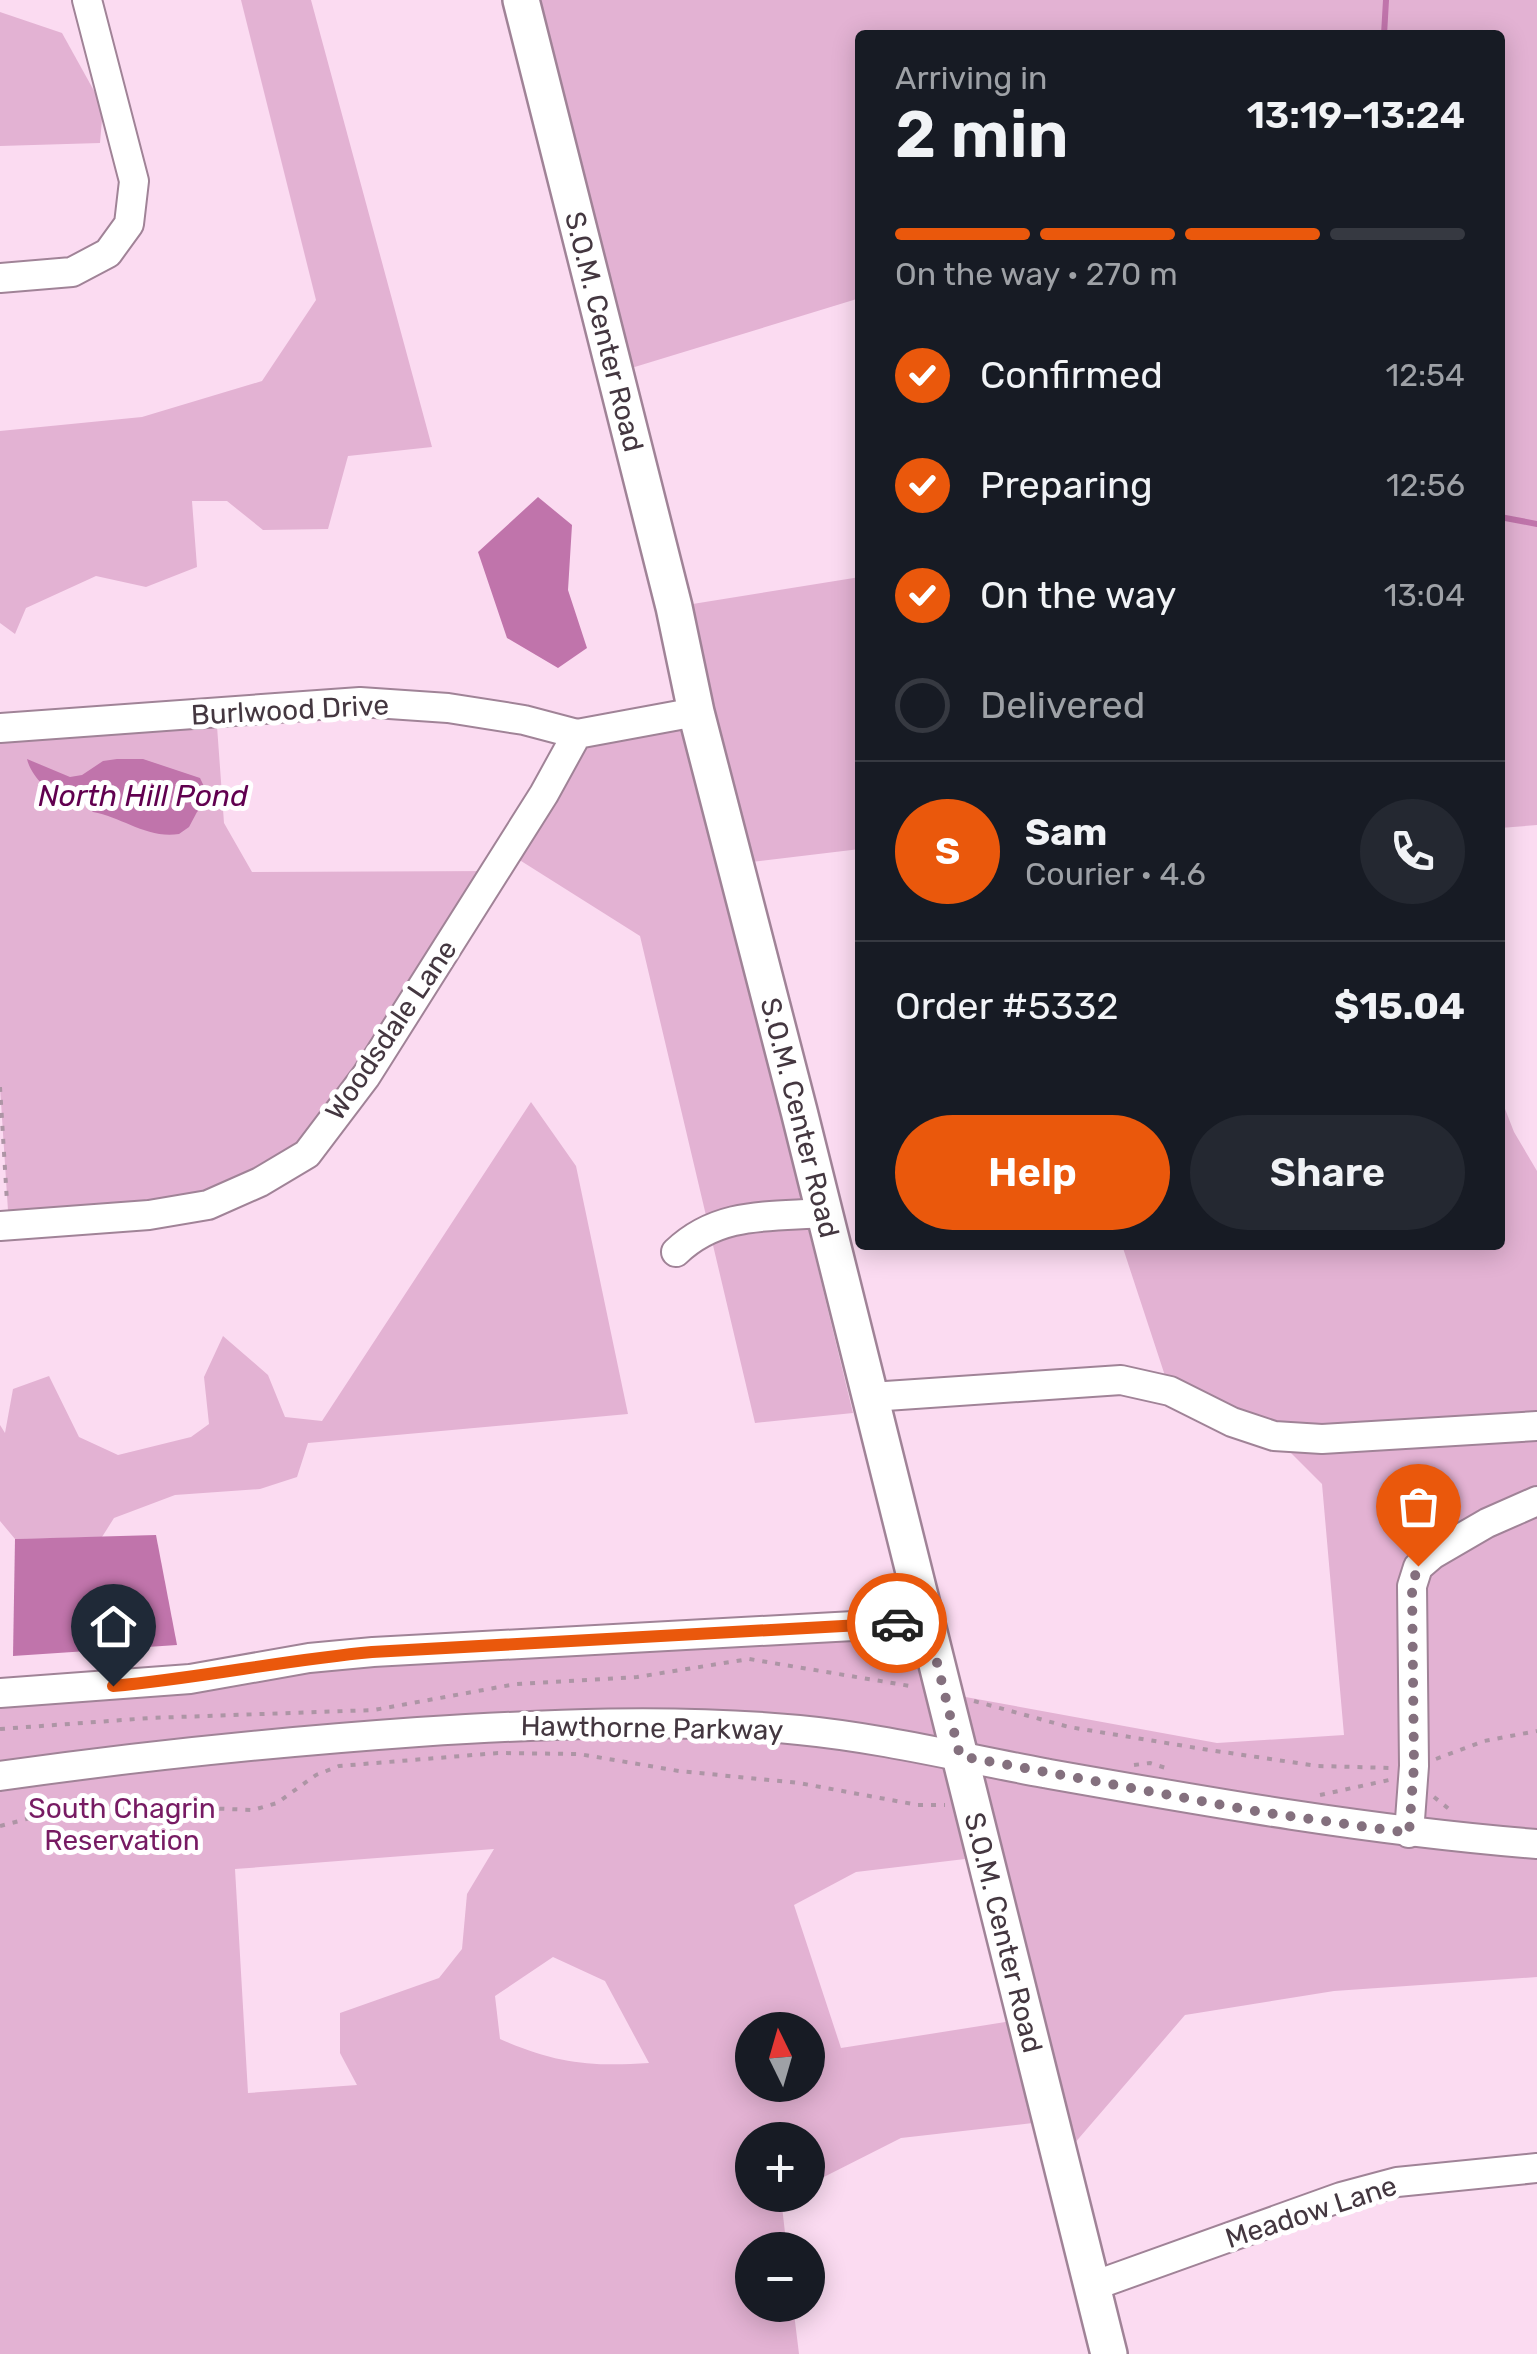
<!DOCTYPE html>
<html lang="en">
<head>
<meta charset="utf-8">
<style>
  body { margin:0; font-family:Rubik,sans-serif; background:#242831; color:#f1f3f6; height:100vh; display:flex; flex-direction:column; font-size:38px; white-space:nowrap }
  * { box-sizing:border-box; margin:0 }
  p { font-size:32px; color:#9ea1a6 }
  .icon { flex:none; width:55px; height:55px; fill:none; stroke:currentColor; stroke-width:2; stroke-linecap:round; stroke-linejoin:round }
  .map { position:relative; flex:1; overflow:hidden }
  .panel { position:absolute; left:855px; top:30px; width:650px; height:1220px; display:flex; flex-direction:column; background:#171b24; border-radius:10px; box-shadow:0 5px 25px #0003 }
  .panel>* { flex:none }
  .needle { width:65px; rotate:355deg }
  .fabs { position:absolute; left:735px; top:2012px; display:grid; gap:20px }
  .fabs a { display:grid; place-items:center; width:90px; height:90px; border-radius:50%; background:#171b24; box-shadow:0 5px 25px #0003; font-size:50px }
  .pin { position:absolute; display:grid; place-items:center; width:85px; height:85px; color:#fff; margin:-102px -42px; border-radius:50% 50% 50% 0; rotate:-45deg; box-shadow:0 0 10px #0007 }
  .pin .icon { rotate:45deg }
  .courier { position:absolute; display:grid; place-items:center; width:100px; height:100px; margin:-50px; border:8px solid #ea580c; border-radius:50%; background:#fff; color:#222; box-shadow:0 2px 12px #0007 }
  .headline em { font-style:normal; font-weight:600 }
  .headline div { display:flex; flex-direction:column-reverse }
  .headline { display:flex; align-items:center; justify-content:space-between; height:170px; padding:0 40px }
  h1 { font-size:65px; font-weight:600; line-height:75px }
  .bar { display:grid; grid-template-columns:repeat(4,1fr); gap:15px 10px; align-content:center; height:120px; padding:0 40px }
  .bar i { height:12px; border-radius:8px; background:#363941 }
  .bar .current { background:#ea580c }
  .bar p { grid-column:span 4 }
  .line { display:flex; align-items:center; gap:25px; padding:0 40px; border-top:2px solid #363941 }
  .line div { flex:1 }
  .round { display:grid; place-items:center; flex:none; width:105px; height:105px; border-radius:52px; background:#242831 }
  ol { padding:0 40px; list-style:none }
  li { display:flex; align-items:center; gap:30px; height:110px }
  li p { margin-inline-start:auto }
  li .icon { padding:10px; border-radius:50%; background:#ea580c; color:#fff; stroke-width:4 }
  li:last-child { color:#9ea1a6 }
  li i { width:55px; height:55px; border:5px solid #363941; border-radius:50% }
  .primary-button { display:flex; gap:20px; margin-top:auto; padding:20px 40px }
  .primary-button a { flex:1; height:115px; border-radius:60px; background:#ea580c; color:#fff; font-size:40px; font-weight:600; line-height:115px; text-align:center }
  .primary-button a+a { background:#242831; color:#f1f3f6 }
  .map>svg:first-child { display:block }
  .green { fill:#e3b2d3; fill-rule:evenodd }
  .water { fill:#c074ab }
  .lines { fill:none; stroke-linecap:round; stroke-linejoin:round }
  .stream { stroke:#c074ab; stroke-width:6 }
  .minor-casing { stroke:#a08397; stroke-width:32 }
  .major-casing { stroke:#a08397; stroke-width:40 }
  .path { stroke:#ad95a5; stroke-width:4; stroke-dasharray:5 8; stroke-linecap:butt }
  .minor { stroke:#fff; stroke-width:28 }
  .major { stroke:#fff; stroke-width:35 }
  .done { stroke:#84707e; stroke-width:10; stroke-dasharray:0 18 }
  .route { stroke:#ea580c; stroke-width:12 }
  .labels { text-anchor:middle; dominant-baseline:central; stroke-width:10; stroke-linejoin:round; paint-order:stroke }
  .street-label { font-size:28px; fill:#443740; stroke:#fff }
  .park-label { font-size:28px; fill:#771b63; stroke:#fff }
  .water-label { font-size:30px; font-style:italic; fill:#61004f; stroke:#fff }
</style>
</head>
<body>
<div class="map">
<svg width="1537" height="2354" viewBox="0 0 1537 2354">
  <rect width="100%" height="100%" fill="#fbdbf1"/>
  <g class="green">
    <polygon points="241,0 311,0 432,447 348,456 328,529 263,530 227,501 192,501 197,567 146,587 96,576 26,608 15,634 0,623 0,431 142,417 262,381 316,300"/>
    <polygon points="521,0 1537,0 1537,825 1500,828 1500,35 860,35 860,298 615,373"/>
    <polygon points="0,12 62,33 103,107 100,143 0,146"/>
    <polygon points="860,577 860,849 735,864 674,607"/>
    <polygon points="216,712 224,823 252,872 496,871 366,1076 260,1182 9,1226 0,1087 0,728"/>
    <polygon points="683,715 853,1413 755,1423 640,936 507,852 577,734"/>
    <path d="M 1500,1096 L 1514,1132 L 1537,1171 L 1537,1977 L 1334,1991 L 1185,2015 L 1061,2159 L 1050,2121 L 901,2138 L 808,2185 L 808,2140 L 752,2140 L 752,2195 L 787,2195 L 781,2198 L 787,2250 L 752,2250 L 752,2305 L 793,2305 L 799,2354 L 0,2354 L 0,1693 L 927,1622 L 960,1696 L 1217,1743 L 1344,1735 L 1322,1484 L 1274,1436 L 1170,1391 L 1122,1245 L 1500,1245 ZM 958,1816 L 1025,2019 L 841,2048 L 794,1905 L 856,1872 L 965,1859 ZM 494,1849 L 467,1894 L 462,1949 L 439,1978 L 340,2013 L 340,2053 L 357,2085 L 248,2093 L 235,1869 ZM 553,1957 L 605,1981 L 649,2063 C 590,2067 555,2063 500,2039 L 495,1996 ZM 752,2030 L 808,2030 L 808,2085 L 752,2085 Z"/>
    <polygon points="531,1102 576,1166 628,1414 308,1443 297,1477 260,1489 175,1495 114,1518 102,1537 15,1539 0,1521 0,1425 5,1433 13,1389 49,1376 79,1437 118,1455 191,1437 209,1424 204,1377 223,1336 268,1375 285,1417 322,1421"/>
  </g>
  <g class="water">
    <polygon points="538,497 572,525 568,590 587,648 558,668 507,638 478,552"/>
    <path d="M 27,759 L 70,777 L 82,775 L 103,761 L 117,759 L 143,759 L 200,778 L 210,799 L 197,812 L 189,827 L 179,834 C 147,839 122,817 93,812 C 87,806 82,797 77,793 C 69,786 69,792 61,792 C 45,793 30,772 27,759 Z"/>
    <polygon points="156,1535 177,1645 13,1656 15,1539"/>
  </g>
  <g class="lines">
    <g class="stream">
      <polyline points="1384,35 1386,0"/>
      <polyline points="1500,517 1537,524"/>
    </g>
    <defs>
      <g id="minor">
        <polyline points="0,278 72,272 108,253 129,224 134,181 87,0"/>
        <polyline points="0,728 360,702 448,708 524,720 577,734"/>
        <polyline points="0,1226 149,1215 208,1205 260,1182 307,1154 366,1076 544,794 577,734 696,712"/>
        <path d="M 676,1252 C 719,1211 770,1217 825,1213"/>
        <polyline points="871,1397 1121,1380 1170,1391 1232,1422 1274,1436 1322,1439 1537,1426"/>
        <polyline points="0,1693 190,1679 309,1658 373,1652 927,1622"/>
        <path d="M 0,1776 C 139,1756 278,1742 418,1732 C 545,1724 672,1718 799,1730 C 882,1738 963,1758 1044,1773 C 1208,1802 1371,1831 1537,1844"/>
        <polyline points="1409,1833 1414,1766 1412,1586 1418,1567 1432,1555 1487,1523 1537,1501"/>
        <polyline points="1093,2286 1341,2197 1397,2182 1537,2168"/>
      </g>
      <g id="major">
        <path id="s1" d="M 521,0 L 674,607 L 696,712 L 799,1111 L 1109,2354"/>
      </g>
    </defs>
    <use href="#minor" class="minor-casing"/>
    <use href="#major" class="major-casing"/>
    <g class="path">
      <polyline points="0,1087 7,1202"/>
      <polyline points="974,1701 1069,1727 1209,1750 1318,1766 1393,1768"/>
      <polyline points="0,1729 150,1718 374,1710 516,1684 637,1677 749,1659 916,1687"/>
      <polyline points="1436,1759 1484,1741 1537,1731"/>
      <polyline points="1134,1765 1150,1763 1169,1769"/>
      <polyline points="1320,1795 1389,1780"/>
      <polyline points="1434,1797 1454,1813"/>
      <polyline points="0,1826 46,1814 203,1808 253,1810 277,1803 316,1775 339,1766 498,1753 579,1754 679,1771 799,1783 918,1805 945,1805"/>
    </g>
    <use href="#minor" class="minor"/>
    <use href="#major" class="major"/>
  </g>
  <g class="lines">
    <polyline class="done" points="897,1623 927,1622 960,1756 1260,1812 1409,1833 1414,1766 1412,1586 1418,1566"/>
    <path class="route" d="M 113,1686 C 200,1678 285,1660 372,1652 L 897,1623"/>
  </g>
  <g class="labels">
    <g class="street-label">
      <text stroke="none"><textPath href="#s1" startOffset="342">S.O.M. Center Road</textPath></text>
      <text transform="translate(290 710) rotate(-3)">Burlwood Drive</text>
      <text transform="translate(391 1030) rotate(-56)">Woodsdale Lane</text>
      <text stroke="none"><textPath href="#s1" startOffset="1152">S.O.M. Center Road</textPath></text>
      <text transform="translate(652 1728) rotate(1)">Hawthorne Parkway</text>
      <text stroke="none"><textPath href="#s1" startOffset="1992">S.O.M. Center Road</textPath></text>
      <text transform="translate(1311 2212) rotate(-18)">Meadow Lane</text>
    </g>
    <g class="park-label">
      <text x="122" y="1808">South Chagrin<tspan x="122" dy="32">Reservation</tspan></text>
    </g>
    <g class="water-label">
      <text x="143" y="796">North Hill Pond</text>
    </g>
  </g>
</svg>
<div class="fabs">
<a><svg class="needle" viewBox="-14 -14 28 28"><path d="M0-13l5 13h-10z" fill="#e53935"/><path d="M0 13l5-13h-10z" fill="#9ea1a6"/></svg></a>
<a>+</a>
<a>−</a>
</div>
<div class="pin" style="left:1418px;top:1566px;background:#ea580c"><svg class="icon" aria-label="bag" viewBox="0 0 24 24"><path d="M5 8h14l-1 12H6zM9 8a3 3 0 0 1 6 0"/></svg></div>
<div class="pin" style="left:113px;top:1686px;background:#1f2937"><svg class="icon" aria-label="home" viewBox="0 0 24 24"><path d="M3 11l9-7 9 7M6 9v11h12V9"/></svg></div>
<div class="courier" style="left:897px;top:1623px"><svg class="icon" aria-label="car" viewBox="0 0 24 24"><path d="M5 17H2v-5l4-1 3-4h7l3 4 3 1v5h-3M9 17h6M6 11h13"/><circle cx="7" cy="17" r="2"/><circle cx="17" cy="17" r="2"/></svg></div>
<section class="panel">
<div class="headline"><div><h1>2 min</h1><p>Arriving in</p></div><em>13:19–13:24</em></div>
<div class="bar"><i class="current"></i><i class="current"></i><i class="current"></i><i></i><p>On the way · 270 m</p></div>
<ol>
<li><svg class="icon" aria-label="check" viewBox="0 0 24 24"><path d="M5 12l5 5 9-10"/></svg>Confirmed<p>12:54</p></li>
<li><svg class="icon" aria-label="check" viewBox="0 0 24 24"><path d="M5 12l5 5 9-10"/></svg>Preparing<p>12:56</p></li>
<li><svg class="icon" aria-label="check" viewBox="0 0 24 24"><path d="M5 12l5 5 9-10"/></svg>On the way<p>13:04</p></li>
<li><i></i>Delivered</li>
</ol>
<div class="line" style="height:180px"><b class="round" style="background:#ea580c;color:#fff">S</b><div><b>Sam</b><p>Courier · 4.6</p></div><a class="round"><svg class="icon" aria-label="phone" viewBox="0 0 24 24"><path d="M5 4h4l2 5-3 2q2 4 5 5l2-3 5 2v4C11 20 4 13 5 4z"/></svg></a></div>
<div class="line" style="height:130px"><div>Order #5332</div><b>$15.04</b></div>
<div class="primary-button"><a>Help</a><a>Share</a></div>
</section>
</div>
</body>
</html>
